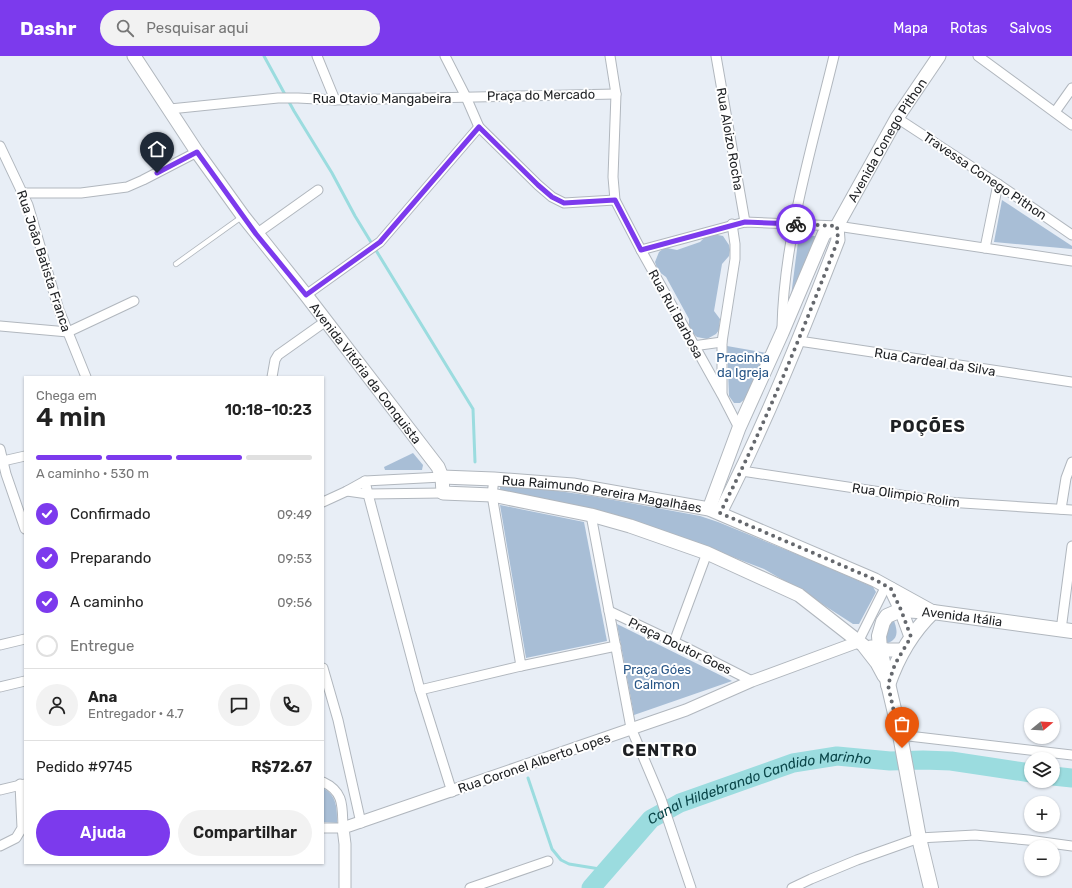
<!DOCTYPE html>
<html lang="pt">
<head>
<meta charset="utf-8">
<style>
  body { margin:0; font-family:Rubik,sans-serif; background:#f2f2f2; color:#222; height:100vh; display:flex; flex-direction:column; font-size:15px; white-space:nowrap }
  * { box-sizing:border-box; margin:0 }
  p { font-size:13px; color:#767676 }
  .icon { flex:none; width:22px; height:22px; fill:none; stroke:currentColor; stroke-width:2; stroke-linecap:round; stroke-linejoin:round }
  .map { position:relative; flex:1; overflow:hidden }
  .drawer { position:absolute; left:24px; top:320px; width:300px; height:488px; display:flex; flex-direction:column; background:#fff; border-radius:0px; box-shadow:0 1px 3px #0004 }
  .drawer>* { flex:none }
  .needle { width:26px; rotate:72deg }
  .tools { position:absolute; left:1024px; top:652px; display:grid; gap:8px }
  .tools a { display:grid; place-items:center; width:36px; height:36px; border-radius:50%; background:#fff; box-shadow:0 1px 3px #0004; font-size:20px }
  .pin { position:absolute; display:grid; place-items:center; width:34px; height:34px; color:#fff; margin:-41px -17px; border-radius:50% 50% 50% 0; rotate:-45deg; box-shadow:0 0 4px #0007 }
  .pin .icon { rotate:45deg }
  .courier { position:absolute; display:grid; place-items:center; width:40px; height:40px; margin:-20px; border:3px solid #7c3aed; border-radius:50%; background:#fff; color:#222; box-shadow:0 1px 5px #0007 }
  .head em { font-style:normal; font-weight:600 }
  .head div { display:flex; flex-direction:column-reverse }
  .head { display:flex; align-items:center; justify-content:space-between; height:68px; padding:0 12px }
  h1 { font-size:26px; font-weight:600; line-height:30px }
  .bar { display:grid; grid-template-columns:repeat(4,1fr); gap:6px 4px; align-content:center; height:48px; padding:0 12px }
  .bar i { height:5px; border-radius:3px; background:#e0e0e0 }
  .bar .on { background:#7c3aed }
  .bar p { grid-column:span 4 }
  .line { display:flex; align-items:center; gap:10px; padding:0 12px; border-top:1px solid #e0e0e0 }
  .line div { flex:1 }
  .round { display:grid; place-items:center; flex:none; width:42px; height:42px; border-radius:21px; background:#f2f2f2 }
  ol { padding:0 12px; list-style:none }
  li { display:flex; align-items:center; gap:12px; height:44px }
  li p { margin-inline-start:auto }
  li .icon { padding:4px; border-radius:50%; background:#7c3aed; color:#fff; stroke-width:4 }
  li:last-child { color:#767676 }
  li i { width:22px; height:22px; border:2px solid #e0e0e0; border-radius:50% }
  .action { display:flex; gap:8px; margin-top:auto; padding:8px 12px }
  .action a { flex:1; height:46px; border-radius:24px; background:#7c3aed; color:#fff; font-size:16px; font-weight:600; line-height:46px; text-align:center }
  .action a+a { background:#f2f2f2; color:#222 }
  header { display:flex; align-items:center; gap:24px; box-sizing:border-box; height:56px; padding:0 20px; background:#7c3aed; color:#fff }
  header strong { font-size:19px }
  nav { display:flex; gap:22px; margin-inline-start:auto; font-size:14px }
  .search { width:280px; height:36px; background:#f2f2f2; display:flex; align-items:center; gap:10px; box-sizing:border-box; padding:0 14px; border-radius:22px; color:#767676; font-size:15px }
  .map>svg:first-child { display:block }
  .green { fill:#a8bed6 }
  .lines { fill:none; stroke-linecap:round; stroke-linejoin:round }
  .stream { stroke:#9bdcdf; stroke-width:3 }
  .river { stroke:#9bdcdf; stroke-width:19 }
  .service-casing { stroke:#b1b7be; stroke-width:6 }
  .minor-casing { stroke:#b1b7be; stroke-width:11 }
  .tertiary-casing { stroke:#b1b7be; stroke-width:13 }
  .secondary-casing { stroke:#b1b7be; stroke-width:15 }
  .primary-casing { stroke:#b1b7be; stroke-width:16 }
  .service { stroke:#fff; stroke-width:4.5 }
  .minor { stroke:#fff; stroke-width:9 }
  .tertiary { stroke:#fff; stroke-width:11 }
  .secondary { stroke:#fff; stroke-width:13 }
  .primary { stroke:#fff; stroke-width:14 }
  .done { stroke:#65686d; stroke-width:4; stroke-dasharray:0 7.2 }
  .route { stroke:#7c3aed; stroke-width:5 }
  .labels { text-anchor:middle; dominant-baseline:central; stroke-width:4; stroke-linejoin:round; paint-order:stroke }
  .street-label { font-size:13px; fill:#1e2023; stroke:#fff }
  .park-label { font-size:13px; fill:#285687; stroke:#fff }
  .water-label { font-size:14px; font-style:italic; fill:#0b474a; stroke:#fff }
  .district-label { font-size:17px; font-weight:bold; letter-spacing:1px; fill:#1e2023; stroke:#fff }
</style>
</head>
<body>
<header>
<strong>Dashr</strong>
<div class="search"><svg class="icon" aria-label="search" viewBox="0 0 24 24"><circle cx="10" cy="10" r="6"/><path d="M15 15l6 6"/></svg>Pesquisar aqui</div>
<nav><a>Mapa</a><a>Rotas</a><a>Salvos</a></nav>
</header>
<div class="map">
<svg width="1072" height="832" viewBox="0 0 1072 832">
  <rect width="100%" height="100%" fill="#e8eef6"/>
  <g class="green">
    <polygon points="1002,144 1072,190 1072,193 994,186"/>
    <polygon points="713,178 723,180 729,189 730,194 729,200 722,208 714,255 720,263 719,274 716,278 707,283 697,281 689,274 689,263 666,221 658,215 655,206 659,196 663,193 667,192 677,194 700,186 707,179"/>
    <polygon points="799,178 822,181 790,248"/>
    <polygon points="727,290 767,297 745,343 740,347 734,347 729,340"/>
    <polygon points="413,397 423,409 422,414 385,414 384,411"/>
    <polygon points="505,427 592,440 700,460 718,466 811,504 873,531 876,536 859,568 853,568 802,535 764,513 709,492 500,435 500,430"/>
    <polygon points="500,449 584,466 607,585 526,602"/>
    <path d="M 893,562 C 897,573 900,582 888,587 L 885,585 L 886,572 Z"/>
    <polygon points="617,568 732,625 634,659"/>
    <path d="M 323,732 C 337,739 337,753 337,767 L 323,766 Z"/>
  </g>
  <g class="lines">
    <g class="stream">
      <polyline points="264,0 294,55 332,117 355,160 473,353 475,406"/>
      <polyline points="528,722 552,793 561,804 569,808 606,814"/>
    </g>
    <g class="river">
      <polyline points="1053,720 1072,722"/>
      <path id="s1" d="M 591,832 L 651,763 L 680,747 L 793,707 L 837,700 L 890,705 L 923,704 L 951,705 L 1031,717"/>
    </g>
    <defs>
      <polyline id="service" points="176,208 243,160"/>
      <g id="minor">
        <polyline points="317,0 335,44"/>
        <polyline points="445,0 466,41 479,71 538,129 552,141 564,147 615,144"/>
        <polyline points="610,0 616,38 613,121 615,144 641,194 722,339 739,372"/>
        <polyline points="716,0 745,166"/>
        <polyline points="978,0 1072,69"/>
        <polyline points="170,53 278,42 298,42 335,44 616,38"/>
        <polyline points="1055,56 1072,32"/>
        <polyline points="897,62 998,128 1072,179"/>
        <polyline points="0,90 28,149 59,254 86,321"/>
        <polyline points="23,137 81,137 127,131 143,124 197,96"/>
        <polyline points="256,178 318,134"/>
        <polyline points="985,192 998,128"/>
        <polyline points="641,194 745,166 837,170 1072,205"/>
        <polyline points="306,239 380,186 479,71"/>
        <polyline points="0,270 68,276 134,245"/>
        <path d="M 782,271 C 784,181 813,87 834,0"/>
        <polyline points="799,285 1072,326"/>
        <polyline points="693,290 722,286"/>
        <polyline points="272,321 275,304 278,299 326,265"/>
        <polyline points="722,338 722,286 735,203 735,188 732,168"/>
        <polyline points="0,393 6,418 25,473"/>
        <polyline points="3,405 25,400"/>
        <polyline points="742,415 947,446 1072,454"/>
        <polyline points="494,423 492,439 521,610 616,590"/>
        <polyline points="365,425 368,438 420,634 452,736"/>
        <polyline points="347,435 368,438 443,437"/>
        <polyline points="323,446 347,435 365,425 442,421"/>
        <polyline points="1061,453 1066,422 1072,406"/>
        <polyline points="591,459 631,672 661,743 691,832"/>
        <polyline points="609,555 685,591 752,625"/>
        <polyline points="1061,574 1072,490"/>
        <polyline points="674,586 707,497"/>
        <polyline points="858,586 886,530"/>
        <polyline points="0,589 25,583"/>
        <polyline points="323,612 338,664 361,767"/>
        <polyline points="0,631 25,625"/>
        <polyline points="420,634 521,610"/>
        <polyline points="900,679 1072,699"/>
        <path d="M 323,726 C 345,736 342,752 343,772 L 323,772"/>
        <polyline points="0,734 25,728"/>
        <polyline points="0,790 16,782 22,772 20,728"/>
        <polyline points="470,832 548,805"/>
        <polyline points="792,832 811,823 857,804 919,782 975,779 1028,784 1072,790"/>
      </g>
      <polyline id="tertiary" points="345,832 345,788 343,772 686,654 752,625 858,586"/>
      <g id="secondary">
        <path id="s2" d="M 134,0 L 197,96 L 243,160 L 306,239 L 438,411 L 442,421 L 443,437 L 492,439 L 591,459 L 630,470 L 707,497 L 799,539 L 863,589 L 877,607 L 884,620"/>
        <path id="s3" d="M 442,421 L 494,423 L 573,429 L 709,453 L 875,524 L 933,556"/>
        <path id="s4" d="M 709,453 L 739,372 L 782,277 L 824,178 L 837,170 L 897,62 L 939,0"/>
        <path d="M 720,457 C 765,369 802,277 838,184 L 837,170"/>
        <polyline points="891,533 901,554 911,581"/>
        <polyline points="871,591 887,594 902,594"/>
      </g>
      <g id="primary">
        <path d="M 888,629 C 898,600 911,577 933,556"/>
        <path id="s5" d="M 931,832 L 919,782 L 900,679 L 880,593 L 879,580 L 883,566 L 887,560 L 901,554 L 933,556 L 1072,575"/>
      </g>
    </defs>
    <use href="#service" class="service-casing"/>
    <use href="#minor" class="minor-casing"/>
    <use href="#tertiary" class="tertiary-casing"/>
    <use href="#secondary" class="secondary-casing"/>
    <use href="#primary" class="primary-casing"/>
    <use href="#service" class="service"/>
    <use href="#minor" class="minor"/>
    <use href="#tertiary" class="tertiary"/>
    <use href="#secondary" class="secondary"/>
    <use href="#primary" class="primary"/>
  </g>
  <g class="lines">
    <path class="done" d="M 796,168 L 837,170 L 838,184 C 802,277 765,369 720,457 L 876,524 L 891,533 L 901,554 L 911,581 L 895,608 L 888,629 L 902,692"/>
    <polyline class="route" points="157,117 197,96 256,178 306,239 380,186 479,71 538,129 552,141 564,147 615,144 641,194 745,166 796,168"/>
  </g>
  <g class="labels">
    <g class="street-label">
      <text transform="translate(541 39) rotate(-1)">Praça do Mercado</text>
      <text x="382" y="42">Rua Otavio Mangabeira</text>
      <text transform="translate(730 83) rotate(80)">Rua Aloizo Rocha</text>
      <text stroke="none"><textPath href="#s4" startOffset="413">Avenida Conego Pithon</textPath></text>
      <text transform="translate(985 120) rotate(34)">Travessa Conego Pithon</text>
      <text transform="translate(44 205) rotate(72)">Rua João Batista Franca</text>
      <text transform="translate(676 258) rotate(61)">Rua Rui Barbosa</text>
      <text transform="translate(935 306) rotate(9)">Rua Cardeal da Silva</text>
      <text stroke="none"><textPath href="#s2" startOffset="393">Avenida Vitória da Conquista</textPath></text>
      <text stroke="none"><textPath href="#s3" startOffset="161">Rua Raimundo Pereira Magalhães</textPath></text>
      <text transform="translate(906 439) rotate(8)">Rua Olimpio Rolim</text>
      <text stroke="none"><textPath href="#s5" startOffset="356">Avenida Itália</textPath></text>
      <text transform="translate(680 590) rotate(26)">Praça Doutor Goes</text>
      <text transform="translate(534 707) rotate(-19)">Rua Coronel Alberto Lopes</text>
    </g>
    <g class="park-label">
      <text x="743" y="301">Pracinha<tspan x="743" dy="15">da Igreja</tspan></text>
      <text x="657" y="613">Praça Góes<tspan x="657" dy="15">Calmon</tspan></text>
    </g>
    <g class="water-label">
      <text stroke="none"><textPath href="#s1" startOffset="206">Canal Hildebrando Candido Marinho</textPath></text>
    </g>
    <g class="district-label">
      <text x="928" y="370">POÇÕES</text>
      <text x="660" y="694">CENTRO</text>
    </g>
  </g>
</svg>
<div class="tools">
<a><svg class="needle" viewBox="-14 -14 28 28"><path d="M0-13l5 13h-10z" fill="#e53935"/><path d="M0 13l5-13h-10z" fill="#767676"/></svg></a>
<a><svg class="icon" aria-label="layers" viewBox="0 0 24 24"><path d="M12 4l9 5-9 5-9-5zM3 14l9 5 9-5"/></svg></a>
<a>+</a>
<a>−</a>
</div>
<div class="pin" style="left:902px;top:692px;background:#ea580c"><svg class="icon" aria-label="bag" viewBox="0 0 24 24"><path d="M5 8h14l-1 12H6zM9 8a3 3 0 0 1 6 0"/></svg></div>
<div class="pin" style="left:157px;top:117px;background:#1f2937"><svg class="icon" aria-label="home" viewBox="0 0 24 24"><path d="M3 11l9-7 9 7M6 9v11h12V9"/></svg></div>
<div class="courier" style="left:796px;top:168px"><svg class="icon" aria-label="bike" viewBox="0 0 24 24"><circle cx="6" cy="16" r="4"/><circle cx="18" cy="16" r="4"/><path d="M6 16l4-8h5l3 8M10 8l3 8H6M13 5h3"/></svg></div>
<section class="drawer">
<div class="head"><div><h1>4 min</h1><p>Chega em</p></div><em>10:18–10:23</em></div>
<div class="bar"><i class="on"></i><i class="on"></i><i class="on"></i><i></i><p>A caminho · 530 m</p></div>
<ol>
<li><svg class="icon" aria-label="check" viewBox="0 0 24 24"><path d="M5 12l5 5 9-10"/></svg>Confirmado<p>09:49</p></li>
<li><svg class="icon" aria-label="check" viewBox="0 0 24 24"><path d="M5 12l5 5 9-10"/></svg>Preparando<p>09:53</p></li>
<li><svg class="icon" aria-label="check" viewBox="0 0 24 24"><path d="M5 12l5 5 9-10"/></svg>A caminho<p>09:56</p></li>
<li><i></i>Entregue</li>
</ol>
<div class="line" style="height:72px"><a class="round"><svg class="icon" aria-label="person" viewBox="0 0 24 24"><circle cx="12" cy="8" r="4"/><path d="M4 21q1-7 8-7t8 7"/></svg></a><div><b>Ana</b><p>Entregador · 4.7</p></div><a class="round"><svg class="icon" aria-label="chat" viewBox="0 0 24 24"><path d="M4 5h16v11H9l-5 4z"/></svg></a><a class="round"><svg class="icon" aria-label="phone" viewBox="0 0 24 24"><path d="M5 4h4l2 5-3 2q2 4 5 5l2-3 5 2v4C11 20 4 13 5 4z"/></svg></a></div>
<div class="line" style="height:52px"><div>Pedido #9745</div><b>R$72.67</b></div>
<div class="action"><a>Ajuda</a><a>Compartilhar</a></div>
</section>
</div>
</body>
</html>
